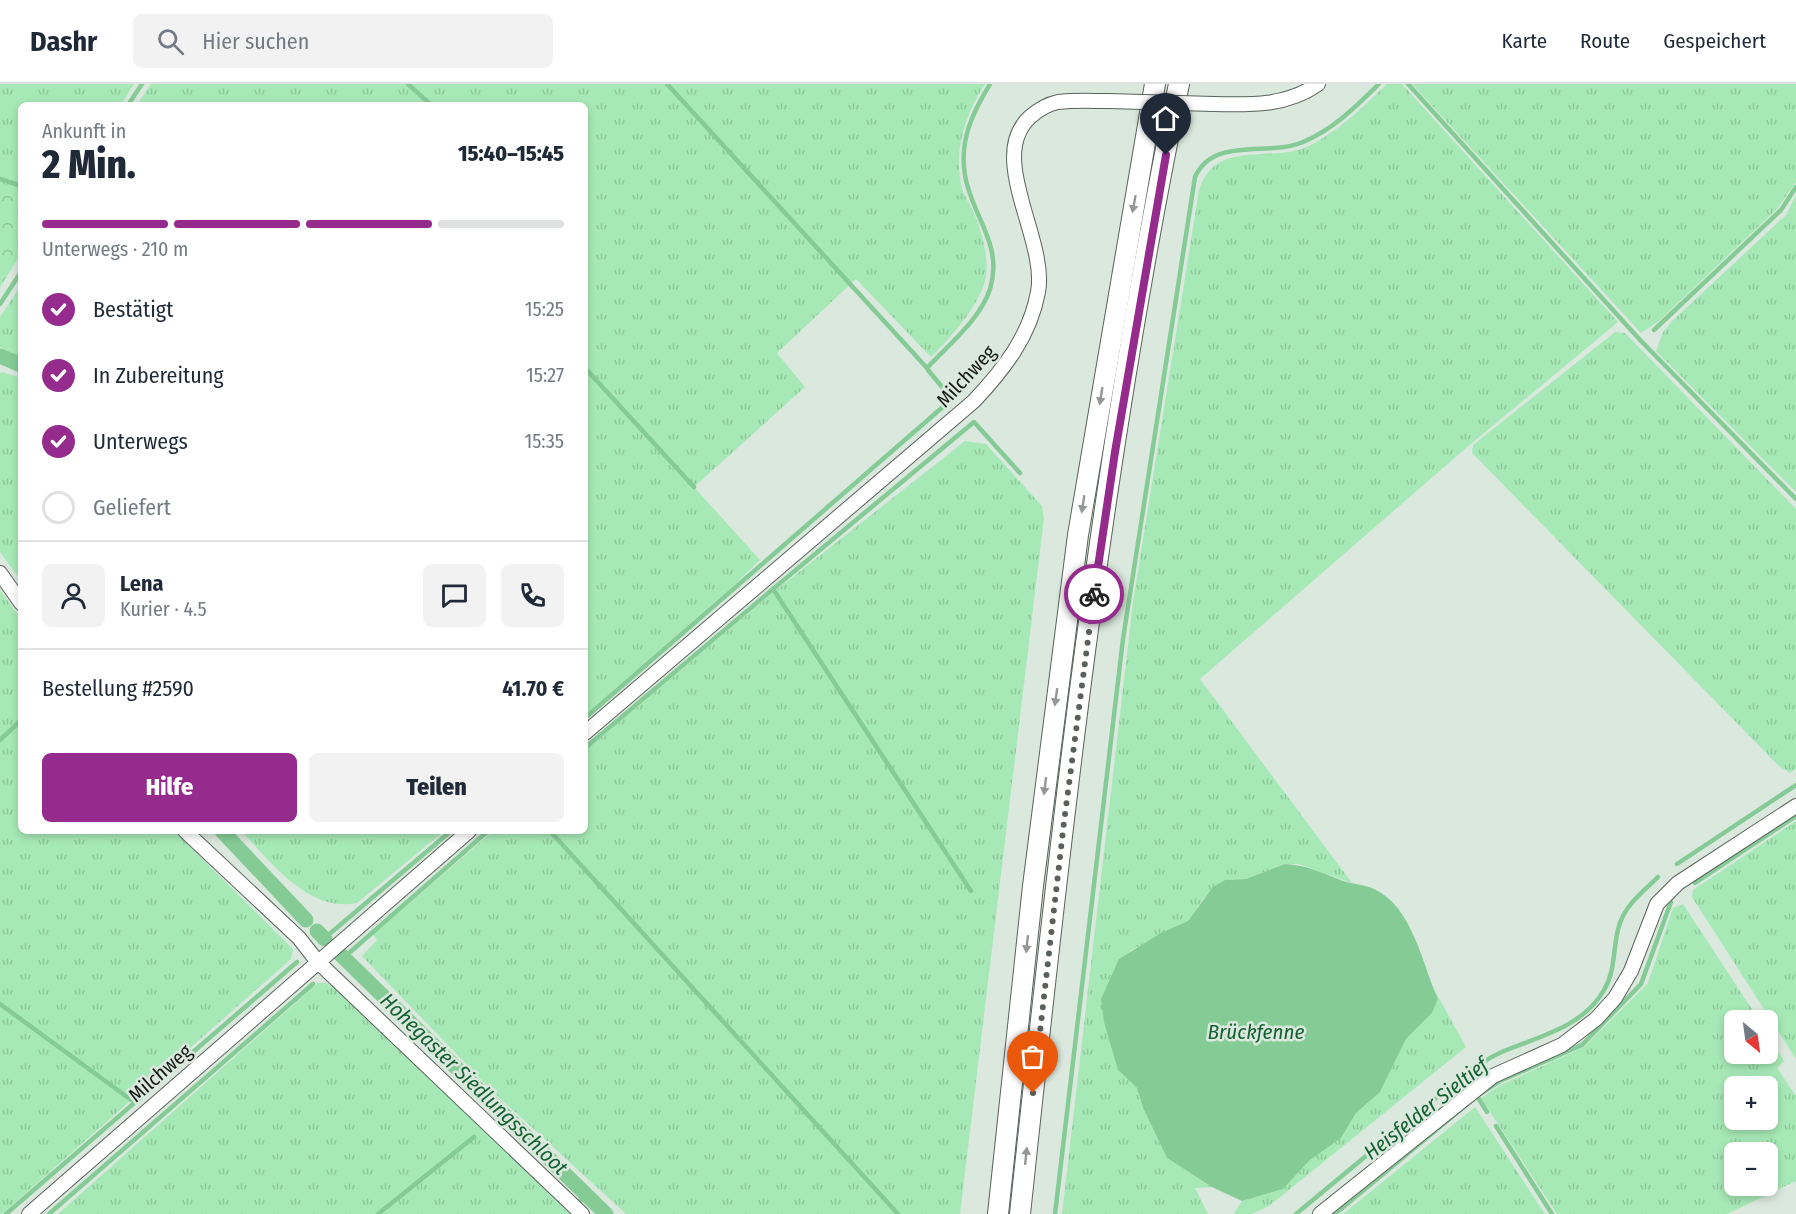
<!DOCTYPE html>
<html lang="de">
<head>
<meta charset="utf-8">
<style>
  body { margin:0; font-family:"Fira Sans Condensed",sans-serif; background:#f2f2f3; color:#1f2937; height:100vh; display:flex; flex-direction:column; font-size:22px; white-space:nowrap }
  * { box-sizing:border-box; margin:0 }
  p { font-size:20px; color:#747a83 }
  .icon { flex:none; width:33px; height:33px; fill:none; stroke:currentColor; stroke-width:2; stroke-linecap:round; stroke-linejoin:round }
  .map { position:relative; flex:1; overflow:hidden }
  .side { position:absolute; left:18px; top:18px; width:570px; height:732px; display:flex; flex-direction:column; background:#fff; border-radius:9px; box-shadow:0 3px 9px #0003 }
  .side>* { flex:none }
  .needle { width:39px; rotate:151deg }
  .controls { position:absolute; left:1724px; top:926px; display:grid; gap:12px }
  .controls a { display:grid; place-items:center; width:54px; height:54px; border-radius:9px; background:#fff; box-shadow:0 3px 9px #0003; font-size:30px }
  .pin { position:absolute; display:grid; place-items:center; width:51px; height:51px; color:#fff; margin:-62px -26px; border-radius:50% 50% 50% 0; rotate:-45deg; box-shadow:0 0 6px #0007 }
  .pin .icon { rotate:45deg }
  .courier { position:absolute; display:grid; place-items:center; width:60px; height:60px; margin:-30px; border:4px solid #952b8d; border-radius:50%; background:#fff; color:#222; box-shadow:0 2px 8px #0007 }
  .headline em { font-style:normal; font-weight:800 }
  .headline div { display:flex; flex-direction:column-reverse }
  .headline { display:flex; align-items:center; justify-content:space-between; height:102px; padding:0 24px }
  h1 { font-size:39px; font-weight:800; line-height:45px }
  .bar { display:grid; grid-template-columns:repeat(4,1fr); gap:9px 6px; align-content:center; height:72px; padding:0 24px }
  .bar i { height:8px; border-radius:4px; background:#e0e1e3 }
  .bar .current { background:#952b8d }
  .bar p { grid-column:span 4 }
  .line { display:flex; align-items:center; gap:15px; padding:0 24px; border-top:2px solid #e0e1e3 }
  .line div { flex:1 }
  .round { display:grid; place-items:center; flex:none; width:63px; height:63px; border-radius:9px; background:#f2f2f3 }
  ol { padding:0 24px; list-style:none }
  li { display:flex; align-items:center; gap:18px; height:66px }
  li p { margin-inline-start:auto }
  li .icon { padding:6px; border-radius:50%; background:#952b8d; color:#fff; stroke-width:4 }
  li:last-child { color:#747a83 }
  li i { width:33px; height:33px; border:3px solid #e0e1e3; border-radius:50% }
  .primary-button { display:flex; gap:12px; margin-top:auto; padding:12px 24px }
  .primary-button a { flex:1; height:69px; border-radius:9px; background:#952b8d; color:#fff; font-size:24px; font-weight:800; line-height:69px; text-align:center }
  .primary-button a+a { background:#f2f2f3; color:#1f2937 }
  header { display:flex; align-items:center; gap:36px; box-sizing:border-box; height:84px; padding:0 30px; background:#fff; border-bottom:2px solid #e0e1e3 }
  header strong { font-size:28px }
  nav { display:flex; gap:33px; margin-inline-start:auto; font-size:21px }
  .search { width:420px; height:54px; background:#f2f2f3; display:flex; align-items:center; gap:15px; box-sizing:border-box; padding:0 21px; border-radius:9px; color:#747a83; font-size:22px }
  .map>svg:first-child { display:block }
  .grass { fill:url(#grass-tufts); fill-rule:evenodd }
  .park { fill:url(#park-crowns) }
  .water { fill:#85cb96 }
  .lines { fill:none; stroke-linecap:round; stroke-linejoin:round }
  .stream { stroke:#85cb96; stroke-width:4.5 }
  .canal { stroke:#85cb96; stroke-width:15 }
  .minor-casing { stroke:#58635a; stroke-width:16 }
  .highway-casing { stroke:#58635a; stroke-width:22 }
  .minor { stroke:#fff; stroke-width:14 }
  .highway { stroke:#fff; stroke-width:20 }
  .minor-bridge-casing { stroke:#58635a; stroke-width:16; stroke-linecap:butt }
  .minor-bridge { stroke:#fff; stroke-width:14 }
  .oneway { fill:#959796 }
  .done { stroke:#5a615b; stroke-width:6; stroke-dasharray:0 10.8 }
  .route { stroke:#952b8d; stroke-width:8 }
  .labels { text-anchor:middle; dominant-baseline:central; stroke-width:5; stroke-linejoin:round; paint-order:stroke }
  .street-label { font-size:20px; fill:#141815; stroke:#dbe8dd }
  .water-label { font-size:21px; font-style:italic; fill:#136131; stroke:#dbe8dd }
</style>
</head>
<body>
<header>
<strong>Dashr</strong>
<div class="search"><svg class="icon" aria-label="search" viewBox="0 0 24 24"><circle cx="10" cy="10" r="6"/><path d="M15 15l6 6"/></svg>Hier suchen</div>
<nav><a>Karte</a><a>Route</a><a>Gespeichert</a></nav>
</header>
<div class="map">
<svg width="1796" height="1130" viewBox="0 0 1796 1130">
  <defs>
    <pattern id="grass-tufts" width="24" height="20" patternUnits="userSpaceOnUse" patternTransform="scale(1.5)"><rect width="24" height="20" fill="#a7e9b6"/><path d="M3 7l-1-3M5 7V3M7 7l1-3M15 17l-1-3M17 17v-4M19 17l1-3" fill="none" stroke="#8fc79c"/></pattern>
    <pattern id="park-crowns" width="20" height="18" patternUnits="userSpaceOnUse" patternTransform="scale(1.5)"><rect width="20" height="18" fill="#a7e9b6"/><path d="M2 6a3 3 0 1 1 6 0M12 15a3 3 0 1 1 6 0" fill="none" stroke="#8fc79c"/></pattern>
  </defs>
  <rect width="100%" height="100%" fill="#dbe8dd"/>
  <g class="grass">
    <polygon points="0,0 134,0 121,21 21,21 21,161 0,193"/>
    <path d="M 151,0 L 985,0 C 965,31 953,67 962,104 C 964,112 970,120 974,129 C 983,151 993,185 981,208 C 970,232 949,255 931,273 L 856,195 L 777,269 L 805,303 L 694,403 L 760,476 L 733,502 L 585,631 L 585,21 L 137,21 Z"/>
    <path d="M 1387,0 L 1402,0 L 1618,238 L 1466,364 L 1200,595 L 1352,799 L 1298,780 L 1285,780 L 1246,795 L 1225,796 L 1204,814 L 1188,837 L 1130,867 L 1118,986 L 1137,1004 L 1143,1024 L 1167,1074 L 1212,1103 L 1195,1104 L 1208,1130 L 1062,1130 L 1133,518 L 1199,106 C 1216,53 1272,81 1311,61 C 1341,45 1363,23 1387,0 Z"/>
    <polygon points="1412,0 1796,0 1796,98 1777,125 1659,237 1641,249"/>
    <polygon points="1796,111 1796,408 1656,267 1663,248 1672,237 1786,131"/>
    <polygon points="21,201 21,274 0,263 0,233"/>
    <polygon points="1615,248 1625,249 1796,425 1796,685 1790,689 1779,682 1472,369 1473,361"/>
    <polygon points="2,288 21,294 21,497 0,468 0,289"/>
    <polygon points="965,357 986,360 1042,422 1044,434 960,1130 626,1130 491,1006 362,872 377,856 373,851 493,747 585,747 585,667 771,510"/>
    <polygon points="0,506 21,535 21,747 174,747 293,865 291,875 2,1130 0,1130"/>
    <polygon points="1796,737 1796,975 1692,813 1693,806"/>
    <path d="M 241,747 L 444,747 L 357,819 C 309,829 271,778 241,747 Z"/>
    <path d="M 1683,820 L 1759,936 L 1734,936 L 1734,969 L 1767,969 L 1767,949 L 1784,977 L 1777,984 L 1796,1012 L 1796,1097 L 1727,1130 L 1557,1130 L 1481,1014 L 1501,1001 L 1584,963 L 1648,899 L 1673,824 ZM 1734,1002 L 1767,1002 L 1767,1035 L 1734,1035 ZM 1734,1068 L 1767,1068 L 1767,1101 L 1734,1101 Z"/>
    <polygon points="1430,898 1466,963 1269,1122 1252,1130 1234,1130 1242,1117 1283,1105 1312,1074 1341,1054 1356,1029 1380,1008 1406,955 1432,929 1438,915"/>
    <polygon points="318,899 326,899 341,908 570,1130 58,1130"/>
    <polygon points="1475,1023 1545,1130 1343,1130"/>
  </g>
  <polygon class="park" points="0,99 21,106 21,170 0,203"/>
  <path class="water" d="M 1285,780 C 1305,781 1320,788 1338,795 C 1349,800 1363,800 1374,805 C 1413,823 1422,880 1438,915 L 1432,929 L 1406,955 L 1380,1008 L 1356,1029 L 1341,1054 L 1310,1076 L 1283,1105 L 1242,1117 L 1212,1103 L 1167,1074 L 1143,1024 L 1137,1004 L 1118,986 L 1104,938 L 1101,915 L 1119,875 L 1161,849 L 1188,837 L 1213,803 L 1225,796 L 1246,795 Z"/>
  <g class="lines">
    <g class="stream">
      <polyline points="408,0 431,21"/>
      <path d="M 667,0 L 927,284 C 948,261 980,236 990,205 C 1004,160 971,131 965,91 C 959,56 973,28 990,0"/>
      <polyline points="1408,0 1641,257 1796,415"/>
      <polyline points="128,21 142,0"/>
      <polyline points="0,95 21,102"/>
      <polyline points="0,220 21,188"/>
      <polyline points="1654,246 1781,126 1796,103"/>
      <polyline points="585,284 694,403"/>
      <polyline points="585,634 952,315 928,286"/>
      <polyline points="0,656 21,636"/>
      <polyline points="585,664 773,505"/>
      <polyline points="550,747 898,1130"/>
      <polyline points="1677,780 1796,701"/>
      <polyline points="1695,799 1796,732"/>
      <polyline points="971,807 773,505 974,338 1020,389"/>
      <polyline points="320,858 451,747"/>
      <polyline points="340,877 488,747"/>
      <polyline points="0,920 134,1018"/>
      <polyline points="1477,1012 1487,1028"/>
      <polyline points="1496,1042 1552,1130"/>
      <polyline points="578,1118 586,1112"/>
      <polyline points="6,1130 297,878"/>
      <polyline points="49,1130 313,900"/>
      <polyline points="378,1130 474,1053"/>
      <path d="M 1055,1130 L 1123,555 L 1195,93 C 1213,52 1269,73 1303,58 C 1334,45 1355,23 1379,0"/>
      <path d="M 1296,1130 L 1471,985 C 1482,979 1492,972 1504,967 C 1540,952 1583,943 1604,906 C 1617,884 1612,861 1620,839 C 1627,819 1644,807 1658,793"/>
      <polyline points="1335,1130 1477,1012 1500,997 1582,961 1641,900 1671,818"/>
    </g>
    <g class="canal">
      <polyline points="0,272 21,281"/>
      <polyline points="222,747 306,836"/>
      <polyline points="317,847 325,855"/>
      <polyline points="341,871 606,1130"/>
    </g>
    <defs>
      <g id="minor">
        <path d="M 1214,20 C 1251,21 1287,22 1318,0"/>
        <polyline points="0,489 21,519"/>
        <path d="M 585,649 L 974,317 C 1004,285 1030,252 1038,208 C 1048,156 986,73 1030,33 C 1038,26 1048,20 1058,18 C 1074,16 1092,17 1108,17"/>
        <polyline points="185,747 299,854 317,877 582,1130"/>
        <polyline points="29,1130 469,747"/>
        <polyline points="1320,1130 1493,992 1562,961 1596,935 1615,914 1631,887 1657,820 1678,799 1796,722"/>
      </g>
      <g id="highway">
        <polyline points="998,1130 1033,802 1078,451 1155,0"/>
        <path d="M 1020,1130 C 1060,752 1102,372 1179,0"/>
      </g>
    </defs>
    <use href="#minor" class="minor-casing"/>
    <use href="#highway" class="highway-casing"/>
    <use href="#minor" class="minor"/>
    <use href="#highway" class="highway"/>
    <defs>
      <polyline id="minor-bridge" points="1108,17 1214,20"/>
    </defs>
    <use href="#minor-bridge" class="minor-bridge-casing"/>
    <use href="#minor-bridge" class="minor-bridge"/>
  </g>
  <defs><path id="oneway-solid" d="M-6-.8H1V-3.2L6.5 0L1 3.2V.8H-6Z" transform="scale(1.5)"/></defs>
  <g class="oneway">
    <use href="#oneway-solid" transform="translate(1134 120) rotate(100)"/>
    <use href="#oneway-solid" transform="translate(1101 312) rotate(99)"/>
    <use href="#oneway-solid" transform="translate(1083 420) rotate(99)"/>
    <use href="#oneway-solid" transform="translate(1056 613) rotate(98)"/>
    <use href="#oneway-solid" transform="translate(1045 702) rotate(97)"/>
    <use href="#oneway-solid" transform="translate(1027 860) rotate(96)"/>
    <use href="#oneway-solid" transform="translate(1026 1072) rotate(-84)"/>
  </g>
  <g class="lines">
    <polyline class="done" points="1033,1009 1064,738 1094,510"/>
    <polyline class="route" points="1094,510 1115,368 1166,71"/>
  </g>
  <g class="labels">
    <g class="street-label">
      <text transform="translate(966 292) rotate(-47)">Milchweg</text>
      <text transform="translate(160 989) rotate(-41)">Milchweg</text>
    </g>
    <g class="water-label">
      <text x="1256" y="948">Brückfenne</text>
      <text transform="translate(474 1000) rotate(44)">Hohegaster Siedlungsschloot</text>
      <text transform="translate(1426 1025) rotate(-38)">Heisfelder Sieltief</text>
    </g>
  </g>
</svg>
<div class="controls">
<a><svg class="needle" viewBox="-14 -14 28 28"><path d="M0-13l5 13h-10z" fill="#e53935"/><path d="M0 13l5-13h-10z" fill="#747a83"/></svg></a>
<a>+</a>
<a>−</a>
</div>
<div class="pin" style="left:1033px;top:1009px;background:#ea580c"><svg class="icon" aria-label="bag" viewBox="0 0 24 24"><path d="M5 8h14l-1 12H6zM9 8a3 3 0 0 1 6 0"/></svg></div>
<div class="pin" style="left:1166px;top:71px;background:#1f2937"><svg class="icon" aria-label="home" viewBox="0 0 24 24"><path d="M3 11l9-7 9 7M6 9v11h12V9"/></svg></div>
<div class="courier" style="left:1094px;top:510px"><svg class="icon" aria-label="bike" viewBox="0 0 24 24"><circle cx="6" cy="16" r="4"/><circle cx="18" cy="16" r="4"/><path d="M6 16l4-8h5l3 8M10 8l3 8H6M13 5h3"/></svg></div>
<section class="side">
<div class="headline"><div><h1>2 Min.</h1><p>Ankunft in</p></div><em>15:40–15:45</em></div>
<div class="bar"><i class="current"></i><i class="current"></i><i class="current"></i><i></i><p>Unterwegs · 210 m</p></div>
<ol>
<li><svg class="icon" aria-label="check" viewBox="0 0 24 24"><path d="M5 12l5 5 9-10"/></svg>Bestätigt<p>15:25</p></li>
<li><svg class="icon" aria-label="check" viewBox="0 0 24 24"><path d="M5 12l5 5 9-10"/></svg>In Zubereitung<p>15:27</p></li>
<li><svg class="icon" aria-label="check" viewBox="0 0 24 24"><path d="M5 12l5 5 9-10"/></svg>Unterwegs<p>15:35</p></li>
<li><i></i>Geliefert</li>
</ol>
<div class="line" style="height:108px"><a class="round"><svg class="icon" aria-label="person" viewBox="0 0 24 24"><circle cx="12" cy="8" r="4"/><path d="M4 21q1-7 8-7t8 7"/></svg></a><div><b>Lena</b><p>Kurier · 4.5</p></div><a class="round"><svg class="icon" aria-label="chat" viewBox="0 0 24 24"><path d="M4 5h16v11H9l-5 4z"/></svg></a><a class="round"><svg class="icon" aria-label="phone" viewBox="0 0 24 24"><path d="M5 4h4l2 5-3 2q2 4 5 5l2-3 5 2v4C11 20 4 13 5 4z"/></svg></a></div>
<div class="line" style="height:78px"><div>Bestellung #2590</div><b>41.70 €</b></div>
<div class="primary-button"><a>Hilfe</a><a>Teilen</a></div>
</section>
</div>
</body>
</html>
